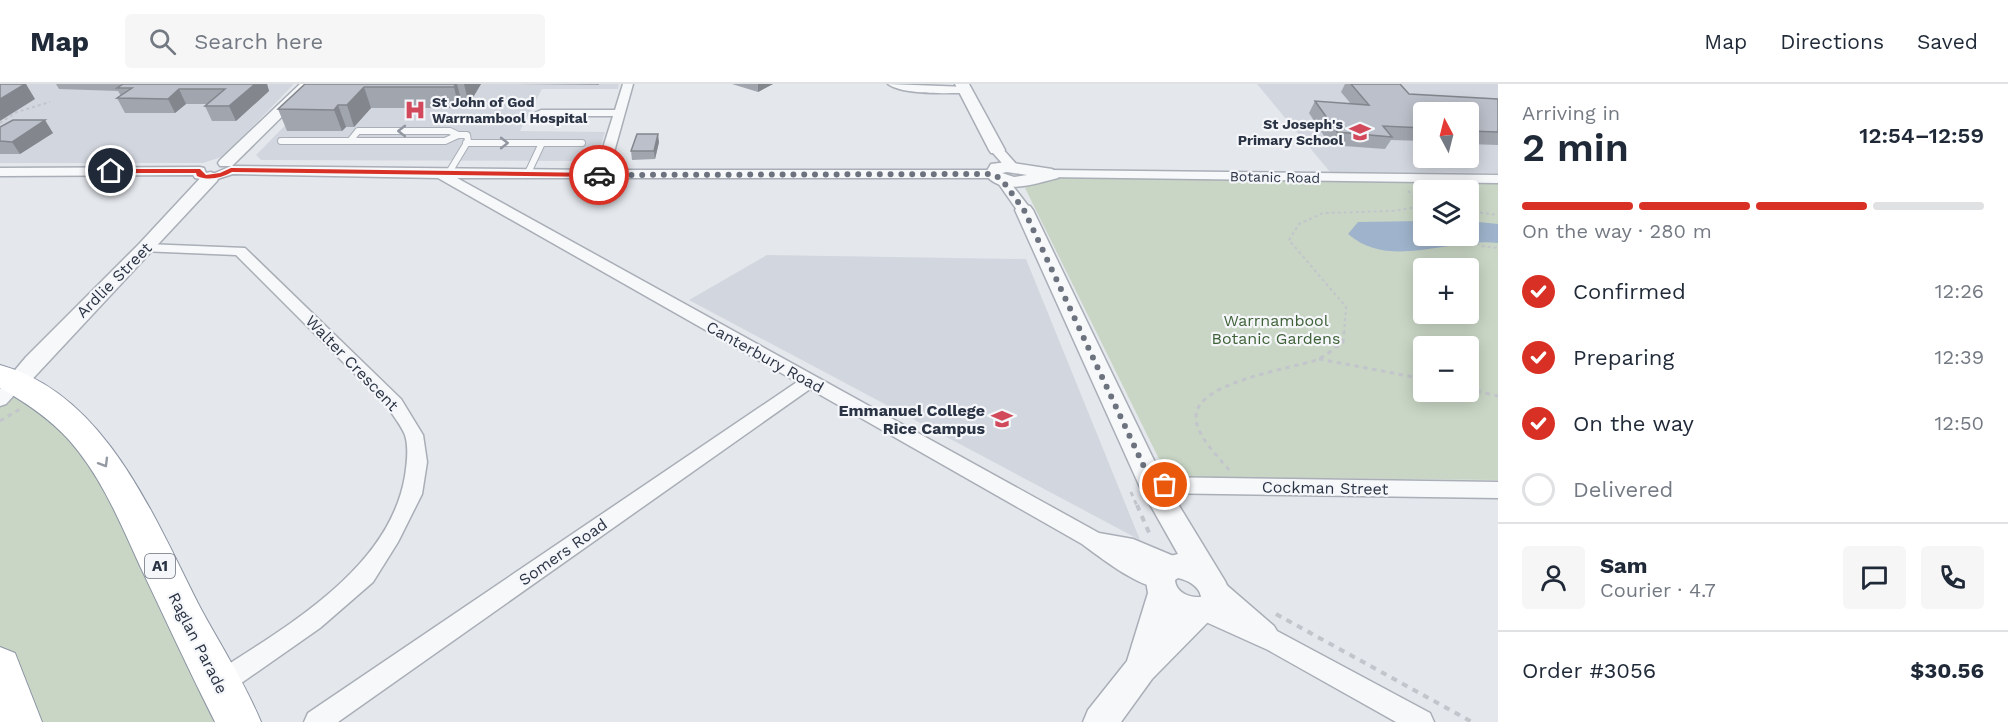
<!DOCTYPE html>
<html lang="en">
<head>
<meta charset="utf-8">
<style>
  body { margin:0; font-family:"Work Sans",sans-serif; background:#f6f6f7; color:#1f2937; height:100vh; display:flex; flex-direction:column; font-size:22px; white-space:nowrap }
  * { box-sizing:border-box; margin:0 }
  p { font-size:20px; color:#747a83 }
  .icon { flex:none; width:33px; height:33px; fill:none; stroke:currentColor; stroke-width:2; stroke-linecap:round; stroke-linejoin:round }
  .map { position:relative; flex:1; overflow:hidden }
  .panel { display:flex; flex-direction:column; background:#fff; width:510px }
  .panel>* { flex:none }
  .needle { width:39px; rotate:353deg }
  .fabs { position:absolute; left:1413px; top:18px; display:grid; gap:12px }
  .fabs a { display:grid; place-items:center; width:66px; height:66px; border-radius:6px; background:#fff; box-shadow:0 3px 15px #0003; font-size:30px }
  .pin { position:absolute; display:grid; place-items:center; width:51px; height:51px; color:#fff; margin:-26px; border:3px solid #fff; border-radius:50%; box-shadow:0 2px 6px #0007 }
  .courier { position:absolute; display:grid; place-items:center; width:60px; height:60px; margin:-30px; border:4px solid #d93025; border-radius:50%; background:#fff; color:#222; box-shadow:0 2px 8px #0007 }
  .overview em { font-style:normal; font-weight:600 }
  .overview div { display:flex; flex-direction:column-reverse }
  .overview { display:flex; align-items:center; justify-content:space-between; height:102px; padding:0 24px }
  h1 { font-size:39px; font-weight:600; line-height:45px }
  .bar { display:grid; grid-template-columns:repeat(4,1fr); gap:9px 6px; align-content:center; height:72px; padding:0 24px }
  .bar i { height:8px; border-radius:4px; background:#e0e1e3 }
  .bar .selected { background:#d93025 }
  .bar p { grid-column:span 4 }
  .line { display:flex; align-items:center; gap:15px; padding:0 24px; border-top:2px solid #e0e1e3 }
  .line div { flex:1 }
  .round { display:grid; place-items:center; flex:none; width:63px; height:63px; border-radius:6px; background:#f6f6f7 }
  ol { padding:0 24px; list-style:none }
  li { display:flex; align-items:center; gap:18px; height:66px }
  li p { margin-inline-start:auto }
  li .icon { padding:6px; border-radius:50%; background:#d93025; color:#fff; stroke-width:4 }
  li:last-child { color:#747a83 }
  li i { width:33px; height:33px; border:3px solid #e0e1e3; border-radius:50% }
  header { display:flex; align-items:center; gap:36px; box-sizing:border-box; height:84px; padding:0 30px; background:#fff; border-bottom:2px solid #e0e1e3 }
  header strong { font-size:28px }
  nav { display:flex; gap:33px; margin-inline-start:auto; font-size:21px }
  .search { width:420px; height:54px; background:#f6f6f7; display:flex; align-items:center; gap:15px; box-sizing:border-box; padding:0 21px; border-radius:6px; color:#747a83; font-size:22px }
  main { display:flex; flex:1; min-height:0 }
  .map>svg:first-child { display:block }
  .built { fill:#d2d6de; fill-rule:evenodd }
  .green { fill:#c9d6c5; fill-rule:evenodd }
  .water { fill:#9fb4cc }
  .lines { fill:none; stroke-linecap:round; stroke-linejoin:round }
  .service-casing { stroke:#a9aeb7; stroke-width:8 }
  .minor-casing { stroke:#a9aeb7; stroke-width:3 }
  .tertiary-casing { stroke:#a9aeb7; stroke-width:3 }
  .trunk-casing { stroke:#8b94a3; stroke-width:2 }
  .path-far2 { stroke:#c2c5cb; stroke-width:2; stroke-dasharray:3 3; stroke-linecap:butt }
  .path-far1 { stroke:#c2c5cb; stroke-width:3; stroke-dasharray:4.5 4.5; stroke-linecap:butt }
  .path { stroke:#c2c5cb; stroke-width:4; stroke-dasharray:6 6; stroke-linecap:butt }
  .service { stroke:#f7f8fa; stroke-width:6 }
  .minor { fill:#f7f8fa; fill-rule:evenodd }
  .tertiary { fill:#f7f8fa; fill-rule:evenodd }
  .trunk { fill:#fff; fill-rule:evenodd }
  .wall { fill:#a1a5ae }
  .shaded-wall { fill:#83868d }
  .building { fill:#bbc0ca; stroke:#83868d; stroke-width:1.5 }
  .oneway { stroke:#9196a0 }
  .oneway2 { stroke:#959aa2 }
  .route { fill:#d93025 }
  .done { stroke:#6c737f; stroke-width:6; stroke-dasharray:0 10.8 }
  .labels { text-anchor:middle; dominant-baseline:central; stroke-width:4.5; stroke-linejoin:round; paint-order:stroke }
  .far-poi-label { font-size:14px; font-weight:bold; fill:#2b3445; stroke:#f4f6f9; text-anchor:start }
  .far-street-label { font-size:14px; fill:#2b3445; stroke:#f4f6f9 }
  .shield { fill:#f4f6f9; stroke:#676e7b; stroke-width:1.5 }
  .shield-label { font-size:15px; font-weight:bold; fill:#2b3445 }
  .street-label { font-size:16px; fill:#2b3445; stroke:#f4f6f9 }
  .park-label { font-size:16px; fill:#3f6138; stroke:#f4f6f9 }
  .poi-label { font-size:16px; font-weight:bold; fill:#2b3445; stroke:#f4f6f9; text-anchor:end }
</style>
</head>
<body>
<header>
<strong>Map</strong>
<div class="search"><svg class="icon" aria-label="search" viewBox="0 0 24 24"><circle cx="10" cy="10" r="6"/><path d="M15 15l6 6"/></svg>Search here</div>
<nav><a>Map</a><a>Directions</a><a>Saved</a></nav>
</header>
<main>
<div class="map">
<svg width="1498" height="638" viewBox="0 0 1498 638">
  <rect width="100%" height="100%" fill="#e4e7ec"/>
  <g class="built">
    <polygon points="0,0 294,0 224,72 203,79 0,79 0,37 34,15"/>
    <polygon points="326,0 619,0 618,5 542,5 520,47 605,48 596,77 261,76 256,71"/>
    <path d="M 1257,0 L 1498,0 L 1498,89 L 1330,88 ZM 1424,28 L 1468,28 L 1468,74 L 1424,74 Z"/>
    <polygon points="767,171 1026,175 1140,456 689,216"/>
  </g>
  <g class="green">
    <path d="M 1056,93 L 1498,100 L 1498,396 L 1191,393 L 1162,381 L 1025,104 L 1028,100 ZM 1424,106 L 1468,106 L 1468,152 L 1424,152 ZM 1424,184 L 1468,184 L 1468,230 L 1424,230 ZM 1424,262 L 1468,262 L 1468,308 L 1424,308 Z"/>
    <polygon points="0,290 67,334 239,638 20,638 0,583"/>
  </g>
  <path class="water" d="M 1423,137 L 1424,152 L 1468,152 L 1469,137 L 1498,140 L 1498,159 C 1449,153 1391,187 1348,150 L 1358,138 Z"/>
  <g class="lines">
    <defs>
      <g id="service">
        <polyline points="281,57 445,57 458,51 467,51 468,57 448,90"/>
        <polyline points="350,57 358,47 450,47 458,51"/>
        <polyline points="466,59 582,59"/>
        <polyline points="527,91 542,59"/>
      </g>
      <g id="minor">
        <path d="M 623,0 L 633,0 L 609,86 L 993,86 L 999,90 L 993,94 L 457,94 L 1099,449 L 1133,455 L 1183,476 L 1186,482 L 1183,488 L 1175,491 L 1150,481 L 1167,489 L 1170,496 L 1167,503 C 1146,510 1100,473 1082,460 L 810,305 L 338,638 L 304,638 L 308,629 L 797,298 L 438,94 L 233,90 L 211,97 L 195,94 L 193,91 L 0,92 L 0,84 L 200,83 L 204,84 L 206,89 L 215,89 L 231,82 L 596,86 L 613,32 L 541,32 L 535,29 L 541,26 L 615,26 Z"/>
        <path d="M 888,0 L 966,3 L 971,6 L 966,9 C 946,9 903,11 888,0 Z"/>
        <polygon points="997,62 1001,63 1017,81 1019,84 1017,87 1009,87 993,69 993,63"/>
        <polygon points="1052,86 1498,91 1498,99 1048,93 1046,90"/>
        <polygon points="1002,92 1006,93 1029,123 1031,126 1029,129 1019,129 996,96"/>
        <path d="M 146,160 L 245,164 L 401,315 L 423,351 L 427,378 L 422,410 L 398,458 L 373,498 L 320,544 L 227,609 L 218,613 L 209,609 L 206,601 L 209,593 C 283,544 389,487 405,392 C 407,379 409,363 405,351 C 401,341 393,332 388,323 L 236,171 L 141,167 L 139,164 Z"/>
        <polygon points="17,292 23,294 26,298 6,320 0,322 0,305 11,294"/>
        <polygon points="1152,393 1498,398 1498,414 1152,409 1145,406 1142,401 1145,396"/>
        <polygon points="1215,495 1223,498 1274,542 1277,547 1430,629 1434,638 1396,638 1268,566 1197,534 1194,527 1197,520 1205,517 1219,523 1207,512 1204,505 1207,498"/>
      </g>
      <g id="tertiary">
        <polygon points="300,0 315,0 232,82 220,82 218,79 220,76"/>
        <polygon points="955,0 969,0 1005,66 1003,69 991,69 989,66"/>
        <path d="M 1007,78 L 1052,85 L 1060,90 L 1058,94 C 1036,99 1002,113 985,90 L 991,80 ZM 1007,88 L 1027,91 L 1014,93 L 1002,89 Z"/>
        <polygon points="211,88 219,93 217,97 25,303 17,306 9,303 5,298 26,273 139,160 205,89"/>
        <path d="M 1024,121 L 1030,122 L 1033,126 L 1164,397 L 1225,497 L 1232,512 L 1223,533 L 1208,538 L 1152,595 L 1121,638 L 1083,638 L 1088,626 L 1127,577 L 1148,509 L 1145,491 L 1150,482 L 1159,475 L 1178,470 L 1139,401 L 1015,126 L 1018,122 ZM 1178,494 C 1188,496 1200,503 1201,513 C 1190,514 1176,509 1175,496 Z"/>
      </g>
      <g id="trunk">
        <path d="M 0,281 C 107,310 155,436 201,525 C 221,562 245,599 261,638 L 215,638 C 189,587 165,534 140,482 C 120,438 101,392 69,356 C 49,334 25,318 0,304 Z"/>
        <polygon points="0,563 15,569 42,638 0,638"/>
      </g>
    </defs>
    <use href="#service" class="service-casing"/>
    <use href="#minor" class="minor-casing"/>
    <use href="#tertiary" class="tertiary-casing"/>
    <use href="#trunk" class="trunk-casing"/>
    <g class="path-far2">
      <polyline points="0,39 17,28 50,18"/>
      <polyline points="1408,107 1424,119"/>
      <polyline points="1468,127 1498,131"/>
      <polyline points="1467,152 1481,162 1498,164"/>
      <polyline points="1344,249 1346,223 1289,156 1299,140 1323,129 1392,127 1424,122"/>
    </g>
    <g class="path-far1">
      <polyline points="1319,275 1424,295"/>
      <polyline points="1468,305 1498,312"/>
      <polyline points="0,337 20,325"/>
      <path d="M 1229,386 C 1218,372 1195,351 1196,332 C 1197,298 1290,285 1316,276 C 1326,272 1335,264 1343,258 L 1344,248"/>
      <polyline points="1131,408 1137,422"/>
    </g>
    <g class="path">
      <polyline points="1137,421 1150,451 1147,451"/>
      <polyline points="1276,530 1472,638"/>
    </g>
    <use href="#service" class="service"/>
    <use href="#minor" class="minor"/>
    <use href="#tertiary" class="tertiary"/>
    <use href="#trunk" class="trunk"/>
  </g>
  <g class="wall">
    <polygon points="56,0 267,0 269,7 236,37 212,37 205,22 207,20 186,20 175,29 125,29 117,14 121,12 118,7 59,5"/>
    <polygon points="305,0 481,0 469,20 462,20 459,24 371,24 354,43 346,43 342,47 287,47 278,25"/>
    <polygon points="520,0 599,0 599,1"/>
    <polygon points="732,0 773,0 758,8"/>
    <polygon points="1345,0 1400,0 1409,10 1498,15 1498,61 1468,60 1468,28 1424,28 1424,57 1391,56 1385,65 1330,61 1309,29 1315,17 1351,20 1341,8"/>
    <polygon points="0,43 53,49 20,70 0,70"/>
    <polygon points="659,58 655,75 632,76 631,67"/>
  </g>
  <g class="shaded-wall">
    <polygon points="25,0 26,0 35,15 0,37 0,15"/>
    <polygon points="255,0 267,0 269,7 236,37 229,22"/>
    <polygon points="456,0 457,0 462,20 459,24 454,3"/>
    <polygon points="464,0 481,0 469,20"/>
    <polygon points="758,0 773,0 758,8"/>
    <polygon points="364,3 371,24 354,43 347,21"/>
    <polygon points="179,5 186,20 175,29 168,15"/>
    <polygon points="338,21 346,43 342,47 334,26"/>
    <polygon points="45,36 53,49 20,70 12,58"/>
    <polygon points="658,50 659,58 655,75 654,67"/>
  </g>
  <g class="building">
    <polygon points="0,0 25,0 0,15"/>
    <polygon points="123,0 255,0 229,22 205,22 225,5 179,5 168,15 117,14 132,4 117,4"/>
    <polygon points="305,0 456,0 454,3 364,3 347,21 338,21 334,26 278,25"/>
    <polygon points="1351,0 1400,0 1409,10 1498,15 1498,48 1468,47 1468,28 1424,28 1424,44 1383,42 1392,53 1337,48 1315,17 1369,21"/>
    <polygon points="13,36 45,36 12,58 0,57 0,43"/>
    <polygon points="637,50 658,50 654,67 631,67"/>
  </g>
  <defs><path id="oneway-chevron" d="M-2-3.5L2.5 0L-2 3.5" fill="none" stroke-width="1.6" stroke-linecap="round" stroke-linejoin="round" transform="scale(1.5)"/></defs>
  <g class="oneway">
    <use href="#oneway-chevron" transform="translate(402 47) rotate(180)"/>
    <use href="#oneway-chevron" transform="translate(504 59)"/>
  </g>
  <use class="oneway2" href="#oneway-chevron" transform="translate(104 379) rotate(59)"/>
  <path class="route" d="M 231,84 L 599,89 L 602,91 L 599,93 L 232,88 C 221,94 209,97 197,92 L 196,89 L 111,89 L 108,87 L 111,85 L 200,85 L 206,91 L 220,89 Z"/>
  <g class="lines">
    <polyline class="done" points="599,91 993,90 1002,96 1024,126 1152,400 1165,401"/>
  </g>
  <defs>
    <symbol id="hospital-bare" viewBox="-9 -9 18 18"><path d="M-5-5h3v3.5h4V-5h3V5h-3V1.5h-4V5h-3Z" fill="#d1495b" stroke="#f4f6f9" stroke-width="2.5" paint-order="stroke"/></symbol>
    <symbol id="school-bare" viewBox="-9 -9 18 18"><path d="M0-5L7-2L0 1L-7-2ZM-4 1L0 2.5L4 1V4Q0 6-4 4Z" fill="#d1495b" stroke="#f4f6f9" stroke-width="2.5" paint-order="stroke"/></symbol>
  </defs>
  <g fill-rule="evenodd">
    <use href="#hospital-bare" x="400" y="11" width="30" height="30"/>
    <use href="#school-bare" x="1345" y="33" width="30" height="30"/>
    <use href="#school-bare" x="987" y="320" width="30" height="30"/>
  </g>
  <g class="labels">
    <g class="far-poi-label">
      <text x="432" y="18">St John of God<tspan x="432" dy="16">Warrnambool Hospital</tspan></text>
      <text x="1343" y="40" text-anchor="end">St Joseph's<tspan x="1343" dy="16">Primary School</tspan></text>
    </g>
    <g class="far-street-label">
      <text transform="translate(1275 93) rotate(1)">Botanic Road</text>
    </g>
    <rect class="shield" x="145" y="470" width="30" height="24" rx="4.5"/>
    <g class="shield-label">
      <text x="160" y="482">A1</text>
    </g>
    <g class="street-label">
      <text transform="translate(114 196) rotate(-45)">Ardlie Street</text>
      <text transform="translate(765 273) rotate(29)">Canterbury Road</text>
      <text transform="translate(352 279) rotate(46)">Walter Crescent</text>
      <text transform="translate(1325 404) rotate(1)">Cockman Street</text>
      <text transform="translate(563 468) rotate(-35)">Somers Road</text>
      <text transform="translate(198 559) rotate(63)">Raglan Parade</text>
    </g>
    <g class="park-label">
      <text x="1276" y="236">Warrnambool<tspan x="1276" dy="18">Botanic Gardens</tspan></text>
    </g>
    <g class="poi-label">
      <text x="985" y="326">Emmanuel College<tspan x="985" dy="18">Rice Campus</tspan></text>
    </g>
  </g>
</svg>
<div class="fabs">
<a><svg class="needle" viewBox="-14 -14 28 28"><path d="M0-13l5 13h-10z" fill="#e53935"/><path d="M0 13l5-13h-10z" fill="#747a83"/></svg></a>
<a><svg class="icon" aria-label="layers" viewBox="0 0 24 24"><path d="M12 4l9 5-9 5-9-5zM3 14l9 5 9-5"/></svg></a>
<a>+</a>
<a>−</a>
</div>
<div class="pin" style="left:1165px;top:401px;background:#ea580c"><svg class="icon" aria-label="bag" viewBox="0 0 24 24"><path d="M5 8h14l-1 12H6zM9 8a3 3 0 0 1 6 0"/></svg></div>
<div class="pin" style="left:111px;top:87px;background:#1f2937"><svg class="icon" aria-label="home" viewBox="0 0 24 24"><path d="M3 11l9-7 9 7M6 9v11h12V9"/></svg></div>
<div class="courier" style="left:599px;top:91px"><svg class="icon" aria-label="car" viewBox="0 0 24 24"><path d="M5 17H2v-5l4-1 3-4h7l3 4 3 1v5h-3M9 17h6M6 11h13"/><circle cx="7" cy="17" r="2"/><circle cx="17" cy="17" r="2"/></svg></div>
</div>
<section class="panel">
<div class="overview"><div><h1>2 min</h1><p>Arriving in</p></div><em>12:54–12:59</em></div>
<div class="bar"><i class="selected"></i><i class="selected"></i><i class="selected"></i><i></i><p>On the way · 280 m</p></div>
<ol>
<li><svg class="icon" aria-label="check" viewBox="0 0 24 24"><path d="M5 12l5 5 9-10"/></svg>Confirmed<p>12:26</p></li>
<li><svg class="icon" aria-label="check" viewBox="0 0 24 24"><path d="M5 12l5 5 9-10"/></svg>Preparing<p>12:39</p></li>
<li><svg class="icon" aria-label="check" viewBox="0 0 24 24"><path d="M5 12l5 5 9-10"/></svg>On the way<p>12:50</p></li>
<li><i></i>Delivered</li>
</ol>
<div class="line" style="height:108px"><a class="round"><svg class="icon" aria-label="person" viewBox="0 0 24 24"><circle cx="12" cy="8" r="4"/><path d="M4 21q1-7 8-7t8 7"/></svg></a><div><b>Sam</b><p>Courier · 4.7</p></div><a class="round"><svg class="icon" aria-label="chat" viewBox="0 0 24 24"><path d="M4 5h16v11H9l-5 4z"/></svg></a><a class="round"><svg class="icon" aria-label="phone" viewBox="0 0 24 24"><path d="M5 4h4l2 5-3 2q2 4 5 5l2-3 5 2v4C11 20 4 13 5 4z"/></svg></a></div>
<div class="line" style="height:78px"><div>Order #3056</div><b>$30.56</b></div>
</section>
</main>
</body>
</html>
